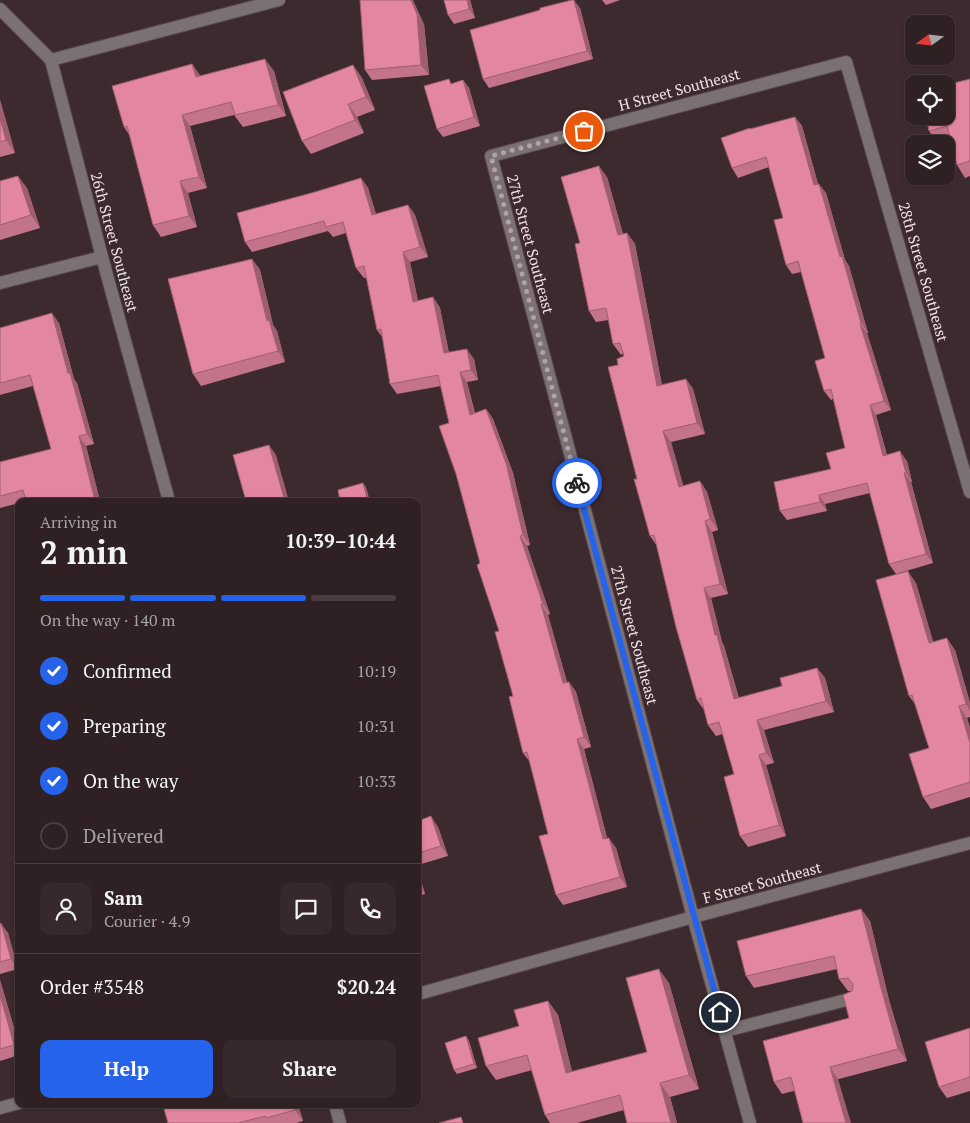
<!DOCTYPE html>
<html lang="en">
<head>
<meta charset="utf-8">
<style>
  body { margin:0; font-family:"PT Serif",serif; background:#36282b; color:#f1f3f6; height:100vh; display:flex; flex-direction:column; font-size:19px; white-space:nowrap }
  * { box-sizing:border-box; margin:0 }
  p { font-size:16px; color:#a7a3a6 }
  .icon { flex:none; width:28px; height:28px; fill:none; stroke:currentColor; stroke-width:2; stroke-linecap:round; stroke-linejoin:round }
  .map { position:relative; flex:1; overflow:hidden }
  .side { position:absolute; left:15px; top:498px; width:406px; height:610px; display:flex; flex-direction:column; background:#2e2023; border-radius:10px; box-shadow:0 1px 4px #0004,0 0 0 1px #493e41 }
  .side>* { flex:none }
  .needle { width:32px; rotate:255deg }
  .buttons { position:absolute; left:905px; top:15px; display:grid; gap:10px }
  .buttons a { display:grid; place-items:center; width:50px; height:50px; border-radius:10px; background:#2e2023; box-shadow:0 1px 4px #0004,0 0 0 1px #493e41; font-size:25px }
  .pin { position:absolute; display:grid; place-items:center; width:42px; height:42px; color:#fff; margin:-21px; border:2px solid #fff; border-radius:50%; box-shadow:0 1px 5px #0007 }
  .courier { position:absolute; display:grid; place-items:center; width:50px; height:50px; margin:-25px; border:4px solid #2563eb; border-radius:50%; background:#fff; color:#222; box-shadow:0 1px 6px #0007 }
  .headline em { font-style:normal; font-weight:700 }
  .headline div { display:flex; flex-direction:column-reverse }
  .headline { display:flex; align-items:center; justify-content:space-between; height:85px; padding:0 25px }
  h1 { font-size:32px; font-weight:700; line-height:38px }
  .bar { display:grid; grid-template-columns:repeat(4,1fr); gap:8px 5px; align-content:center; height:60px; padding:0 25px }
  .bar i { height:6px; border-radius:4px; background:#493e41 }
  .bar .active { background:#2563eb }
  .bar p { grid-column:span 4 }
  .line { display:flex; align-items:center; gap:12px; padding:0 25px; border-top:1px solid #493e41 }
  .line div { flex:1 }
  .round { display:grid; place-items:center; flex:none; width:52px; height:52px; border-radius:10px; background:#36282b }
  ol { padding:0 25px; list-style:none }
  li { display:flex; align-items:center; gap:15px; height:55px }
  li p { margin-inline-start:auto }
  li .icon { padding:5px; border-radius:50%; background:#2563eb; color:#fff; stroke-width:4 }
  li:last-child { color:#a7a3a6 }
  li i { width:28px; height:28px; border:2px solid #493e41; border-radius:50% }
  .cta { display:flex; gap:10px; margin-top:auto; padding:10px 25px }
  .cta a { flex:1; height:58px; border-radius:10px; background:#2563eb; color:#fff; font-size:20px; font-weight:700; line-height:58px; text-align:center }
  .cta a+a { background:#36282b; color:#f1f3f6 }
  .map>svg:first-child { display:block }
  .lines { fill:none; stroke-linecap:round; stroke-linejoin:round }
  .minor-casing { stroke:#59474c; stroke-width:14 }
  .minor { stroke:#7b7173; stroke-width:12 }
  .wall { fill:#c3738a }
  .shaded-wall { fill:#9f5e70 }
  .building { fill:#e386a0; stroke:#9f5e70 }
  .done { stroke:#b1a2a5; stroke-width:5; stroke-dasharray:0 9 }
  .route { stroke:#2563eb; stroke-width:6 }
  .labels { text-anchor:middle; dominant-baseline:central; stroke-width:5; stroke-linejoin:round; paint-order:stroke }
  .street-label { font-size:15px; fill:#efe2e5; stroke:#3d2a2f }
</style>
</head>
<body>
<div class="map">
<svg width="970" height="1123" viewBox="0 0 970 1123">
  <rect width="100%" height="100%" fill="#3d2a2f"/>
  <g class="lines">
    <defs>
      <g id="minor">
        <polyline points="0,9 51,60 102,257 169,501"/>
        <polyline points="51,60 279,0"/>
        <polyline points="0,283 102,257"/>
        <polyline points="418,994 693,917 970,843"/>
        <polyline points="725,1031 854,998"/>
        <polyline points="335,1104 340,1123"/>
        <polyline points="0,1108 19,1103"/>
        <polyline points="750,1123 693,917 491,156 846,62 970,492"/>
      </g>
    </defs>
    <use href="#minor" class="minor-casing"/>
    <use href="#minor" class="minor"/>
  </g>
  <g class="wall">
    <polygon points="444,0 470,0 475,18 454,24 448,15"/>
    <polygon points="602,0 620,0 606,5"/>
    <polygon points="580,8 593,59 489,88 483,79"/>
    <polygon points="424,24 429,75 372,80 365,70"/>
    <polygon points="192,64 200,76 274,71 286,116 243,127 234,115 190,126 207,188 188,193 197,227 161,237 153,225 130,136 124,127"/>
    <polygon points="353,65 362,78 375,110 357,117 364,133 311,154 302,141"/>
    <polygon points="970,79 970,176 965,178 957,165 950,140 938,143 929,131"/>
    <polygon points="463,80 469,88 480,126 443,137 437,129 452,84"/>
    <polygon points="0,100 15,153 0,157"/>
    <polygon points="795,117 802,126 818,184 826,193 845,260 849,266 868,333 867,333 891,410 876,415 887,455 907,461 912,482 911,482 933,563 896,574 889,564 870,493 825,504 827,511 787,520 780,511 831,469 845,448 833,399 831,400 824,391 825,358 801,272 792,274 786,265 783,218 769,167 738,178 732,168 751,129"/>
    <polygon points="607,177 623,234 627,233 635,244 662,385 686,379 693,389 705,434 671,442 683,486 700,481 707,492 718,530 712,532 728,594 711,598 722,642 724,646 739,698 782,686 817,668 825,678 834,712 764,730 774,763 766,765 786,836 748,847 740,836 734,774 723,734 716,736 708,725 704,710 697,700 657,546 650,536 637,479 618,365 624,356 623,354 621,355 613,344 609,320 596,322 589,311"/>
    <polygon points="361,178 368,188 376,214 408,205 415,215 428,257 410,262 418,301 433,297 440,308 449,353 474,359 478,380 467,382 475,413 486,409 493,419 513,473 530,545 527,546 550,614 548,615 567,682 569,682 576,692 591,747 584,749 607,838 616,848 627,887 563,905 556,895 548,834 530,762 523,753 513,696 499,631 480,563 441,386 397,394 390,384 383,338 377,330 367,278 364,278 356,268 346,233 333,237 328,231 252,252 245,242 315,192"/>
    <polygon points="0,181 27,188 40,228 0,240"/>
    <polygon points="252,259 260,270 273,325 277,331 285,362 201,386 193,374"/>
    <polygon points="59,323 74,379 77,383 94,444 86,446 100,501 19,501 19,503 0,508 0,462 51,449 33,386 0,395 0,328"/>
    <polygon points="916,583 933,642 955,650 970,703 970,717 967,718 970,728 970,797 931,809 923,797 929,748 915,704 909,696"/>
    <polygon points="418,821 438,827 448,856 418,865"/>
    <polygon points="418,870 425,894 418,896"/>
    <polygon points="861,909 870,921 889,1000 907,1061 782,1094 774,1082 849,1018 852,991 848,991 839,979 837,969 754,988 746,976"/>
    <polygon points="0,924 8,933 18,969 0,974"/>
    <polygon points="0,980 19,1045 19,1055 0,1061"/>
    <polygon points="669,983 699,1089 670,1097 677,1123 627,1123 624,1110 577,1123 550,1123 545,1115 532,1070 496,1080 486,1066 519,1026 548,1001 558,1015 572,1072 647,1052"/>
    <polygon points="970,1028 970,1091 947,1098 939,1087"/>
    <polygon points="466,1036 469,1041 477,1068 457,1074 454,1070"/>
    <polygon points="418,1057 422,1074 418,1076"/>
    <polygon points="298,1104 303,1121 296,1123 168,1123"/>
  </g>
  <g class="shaded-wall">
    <polygon points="411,0 413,0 424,24 429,75 421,65"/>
    <polygon points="467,0 470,0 475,18 469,9"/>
    <polygon points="574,0 580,8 593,59 587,51"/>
    <polygon points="265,59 274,71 286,116 278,105"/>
    <polygon points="192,64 200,75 204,89 196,77"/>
    <polygon points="353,65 362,78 375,110 366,97"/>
    <polygon points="463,80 469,88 480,126 474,117"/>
    <polygon points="0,100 15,153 6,140 0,118"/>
    <polygon points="348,104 357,117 364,133 355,120"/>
    <polygon points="182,115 190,126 207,188 199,177"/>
    <polygon points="795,117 802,126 821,195 814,185"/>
    <polygon points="599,166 607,177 626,246 618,235"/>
    <polygon points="18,176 27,188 40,228 31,215"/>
    <polygon points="361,178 368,188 379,225 372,215"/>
    <polygon points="180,181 188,193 197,227 189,216"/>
    <polygon points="819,184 826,193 845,260 849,266 868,333 861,323 840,257"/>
    <polygon points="408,205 415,215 428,257 420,247"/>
    <polygon points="627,233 635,244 664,397 657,386"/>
    <polygon points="403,252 410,262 420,312 413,302"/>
    <polygon points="252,259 260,270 273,325 277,331 285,362 278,351 267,321"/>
    <polygon points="433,297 440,308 451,364 444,353"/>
    <polygon points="52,313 59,323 74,379 77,383 94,444 87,434 68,373"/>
    <polygon points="860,324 867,333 891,410 884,401"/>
    <polygon points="467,349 474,359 478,380 471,370"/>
    <polygon points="460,372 467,382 477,425 470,415"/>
    <polygon points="686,379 693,389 705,434 697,423"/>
    <polygon points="870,405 876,415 889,465 883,456"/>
    <polygon points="486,409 493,419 513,473 530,545 523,535"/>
    <polygon points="663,431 671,442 687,498 679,487"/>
    <polygon points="79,436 86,446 100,501 95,501"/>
    <polygon points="269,445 276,455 289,501 285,501"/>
    <polygon points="900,451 907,461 912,482 906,473"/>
    <polygon points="904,473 911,482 933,563 926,554"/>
    <polygon points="700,481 707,492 718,530 710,519"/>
    <polygon points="363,483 366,487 370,501 368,501"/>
    <polygon points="819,495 825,504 827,511 820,502"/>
    <polygon points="705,521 712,532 728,594 720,584"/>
    <polygon points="520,536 527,546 550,614 543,604"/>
    <polygon points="908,571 916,583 937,655 929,643"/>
    <polygon points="704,588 711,598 722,642 724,646 742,710 734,699 715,635"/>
    <polygon points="541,604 548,615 570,693 563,683"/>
    <polygon points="947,638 955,650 970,703 970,711 966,704"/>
    <polygon points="817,668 825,678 834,712 826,701"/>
    <polygon points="569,682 576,692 591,747 584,737"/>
    <polygon points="959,706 967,718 970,728 970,743"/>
    <polygon points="757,720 764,730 774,763 766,753"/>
    <polygon points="577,739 584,749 610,849 603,839"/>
    <polygon points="759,755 766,765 786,836 779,825"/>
    <polygon points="431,816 438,827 448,856 441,846"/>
    <polygon points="609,838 616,848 627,887 620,877"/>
    <polygon points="418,870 425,894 418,884"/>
    <polygon points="861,909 870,921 889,1000 907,1061 898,1049 881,988"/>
    <polygon points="1,923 8,933 18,969 11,959"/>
    <polygon points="659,969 669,983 699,1089 689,1075"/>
    <polygon points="0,980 19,1045 19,1051 14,1045 0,995"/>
    <polygon points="548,1001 558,1015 576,1087 566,1073"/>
    <polygon points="466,1036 469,1041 477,1068 474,1064"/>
    <polygon points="418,1057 422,1074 418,1067"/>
    <polygon points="830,1067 838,1079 851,1123 846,1123"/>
    <polygon points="660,1083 670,1097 677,1123 671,1123"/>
    <polygon points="293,1104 298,1104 303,1121 295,1110"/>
  </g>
  <g class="building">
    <polygon points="360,0 411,0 417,14 421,65 365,70"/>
    <polygon points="444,0 467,0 469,9 448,15"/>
    <polygon points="572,0 574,0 587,51 483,79 470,30 540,10 540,8"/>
    <polygon points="265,59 278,105 235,115 231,102 182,115 199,177 180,181 189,216 153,225 127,126 124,127 112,86 192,64 196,77"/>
    <polygon points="353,65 366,97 348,104 355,120 302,141 283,92"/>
    <polygon points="449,79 451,84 463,80 474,117 437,129 424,86"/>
    <polygon points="970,79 970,161 957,165 947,126 929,131 926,116 946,116 946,85"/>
    <polygon points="795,117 814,185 819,184 840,257 842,256 861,323 860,324 884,401 870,405 883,456 900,451 906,473 904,473 926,554 889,564 867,483 819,495 820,502 780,511 774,482 831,469 826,453 845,448 831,389 824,391 815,361 825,358 798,261 786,265 774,220 783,218 766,157 732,168 721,138 750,128 750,129"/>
    <polygon points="0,118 6,140 0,142"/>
    <polygon points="599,166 618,235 627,233 657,386 686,379 697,423 663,431 679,487 700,481 710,519 705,521 720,584 704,588 715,635 717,635 734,699 782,686 780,678 817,668 826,701 757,720 766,753 759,755 779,825 740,836 724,777 734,774 719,722 708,725 701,698 697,700 676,627 654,535 650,536 634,479 637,479 608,367 618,365 617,359 624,356 620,343 613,344 606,308 589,311 575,244 580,243 561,177"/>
    <polygon points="18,176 31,215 0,225 0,181"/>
    <polygon points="361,178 372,215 408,205 420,247 403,252 413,302 433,297 444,353 467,349 471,370 460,372 470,415 486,409 506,463 523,535 520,536 543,604 541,604 563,683 569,682 584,737 577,739 603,839 609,838 620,877 556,895 539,836 548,834 527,752 523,753 509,697 513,696 495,632 499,631 477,565 480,563 456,474 439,426 449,423 438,375 390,384 381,329 377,330 364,266 356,268 343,222 326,227 324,221 245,242 237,213 315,192"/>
    <polygon points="252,259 267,321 269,320 278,351 193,374 168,279"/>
    <polygon points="52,313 68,373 70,373 87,434 79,436 95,501 26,501 23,490 0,496 0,462 51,449 30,375 0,383 0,328"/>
    <polygon points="269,445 285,501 246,501 233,455"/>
    <polygon points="363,483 368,501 340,501 338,490"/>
    <polygon points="908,571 929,643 947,638 966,704 959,706 970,743 970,782 923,797 909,754 929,748 912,695 909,696 876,580"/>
    <polygon points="431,816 441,846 418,853 418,821"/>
    <polygon points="861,909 881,988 898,1049 830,1067 846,1123 803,1123 791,1077 774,1082 763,1041 849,1018 843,995 852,991 853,984 848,978 839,979 834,956 746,976 737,941"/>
    <polygon points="1,923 11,959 0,962 0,924"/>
    <polygon points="659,969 689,1075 660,1083 671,1123 627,1123 620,1095 545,1115 527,1055 486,1066 478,1038 519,1026 514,1010 548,1001 566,1073 647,1052 626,978"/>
    <polygon points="0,995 14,1045 0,1049"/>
    <polygon points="970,1028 970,1077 939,1087 925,1042"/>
    <polygon points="466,1036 474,1064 454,1070 445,1043"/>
    <polygon points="167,1104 293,1104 295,1110 266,1118 265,1116 238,1123 168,1123 163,1105"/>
    <polygon points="461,1117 463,1123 439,1123"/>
  </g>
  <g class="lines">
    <polyline class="done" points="577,483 491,156 584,131"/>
    <polyline class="route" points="577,483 720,1012"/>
  </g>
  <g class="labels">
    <g class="street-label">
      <text transform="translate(679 89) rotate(-15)">H Street Southeast</text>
      <text transform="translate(115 242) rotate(75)">26th Street Southeast</text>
      <text transform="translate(531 244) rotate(75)">27th Street Southeast</text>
      <text transform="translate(924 272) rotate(74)">28th Street Southeast</text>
      <text transform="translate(635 635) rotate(75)">27th Street Southeast</text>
      <text transform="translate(762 882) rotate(-15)">F Street Southeast</text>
    </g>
  </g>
</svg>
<div class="buttons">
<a><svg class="needle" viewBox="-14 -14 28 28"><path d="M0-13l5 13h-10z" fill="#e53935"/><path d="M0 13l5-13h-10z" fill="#a7a3a6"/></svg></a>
<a><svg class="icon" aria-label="locate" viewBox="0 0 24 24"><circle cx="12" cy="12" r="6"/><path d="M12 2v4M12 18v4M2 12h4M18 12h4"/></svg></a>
<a><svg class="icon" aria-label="layers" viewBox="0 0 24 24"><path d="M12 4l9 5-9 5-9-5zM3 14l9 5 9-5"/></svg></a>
</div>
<div class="pin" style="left:584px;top:131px;background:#ea580c"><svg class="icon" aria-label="bag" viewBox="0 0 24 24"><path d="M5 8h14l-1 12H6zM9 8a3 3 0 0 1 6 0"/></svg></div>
<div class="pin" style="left:720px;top:1012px;background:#1f2937"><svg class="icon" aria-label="home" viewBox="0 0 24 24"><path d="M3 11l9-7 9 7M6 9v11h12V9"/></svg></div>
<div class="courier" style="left:577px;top:483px"><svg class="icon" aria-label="bike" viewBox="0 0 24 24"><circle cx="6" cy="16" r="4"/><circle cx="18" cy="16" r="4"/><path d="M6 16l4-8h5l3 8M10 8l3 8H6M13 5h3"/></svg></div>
<section class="side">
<div class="headline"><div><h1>2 min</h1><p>Arriving in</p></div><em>10:39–10:44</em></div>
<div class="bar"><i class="active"></i><i class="active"></i><i class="active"></i><i></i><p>On the way · 140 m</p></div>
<ol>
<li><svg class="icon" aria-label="check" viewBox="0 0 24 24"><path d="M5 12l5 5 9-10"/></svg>Confirmed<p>10:19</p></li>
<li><svg class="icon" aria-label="check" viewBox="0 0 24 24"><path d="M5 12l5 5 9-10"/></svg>Preparing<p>10:31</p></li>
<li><svg class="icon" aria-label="check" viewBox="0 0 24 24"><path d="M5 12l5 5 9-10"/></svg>On the way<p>10:33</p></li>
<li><i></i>Delivered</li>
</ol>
<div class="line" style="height:90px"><a class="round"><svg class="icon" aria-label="person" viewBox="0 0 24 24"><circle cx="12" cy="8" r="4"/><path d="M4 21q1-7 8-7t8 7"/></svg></a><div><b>Sam</b><p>Courier · 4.9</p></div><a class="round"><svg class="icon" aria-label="chat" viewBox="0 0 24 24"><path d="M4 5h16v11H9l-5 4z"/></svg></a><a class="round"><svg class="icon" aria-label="phone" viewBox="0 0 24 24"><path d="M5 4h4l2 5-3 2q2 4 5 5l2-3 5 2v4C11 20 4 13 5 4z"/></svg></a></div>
<div class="line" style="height:65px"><div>Order #3548</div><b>$20.24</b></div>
<div class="cta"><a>Help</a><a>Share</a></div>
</section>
</div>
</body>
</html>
